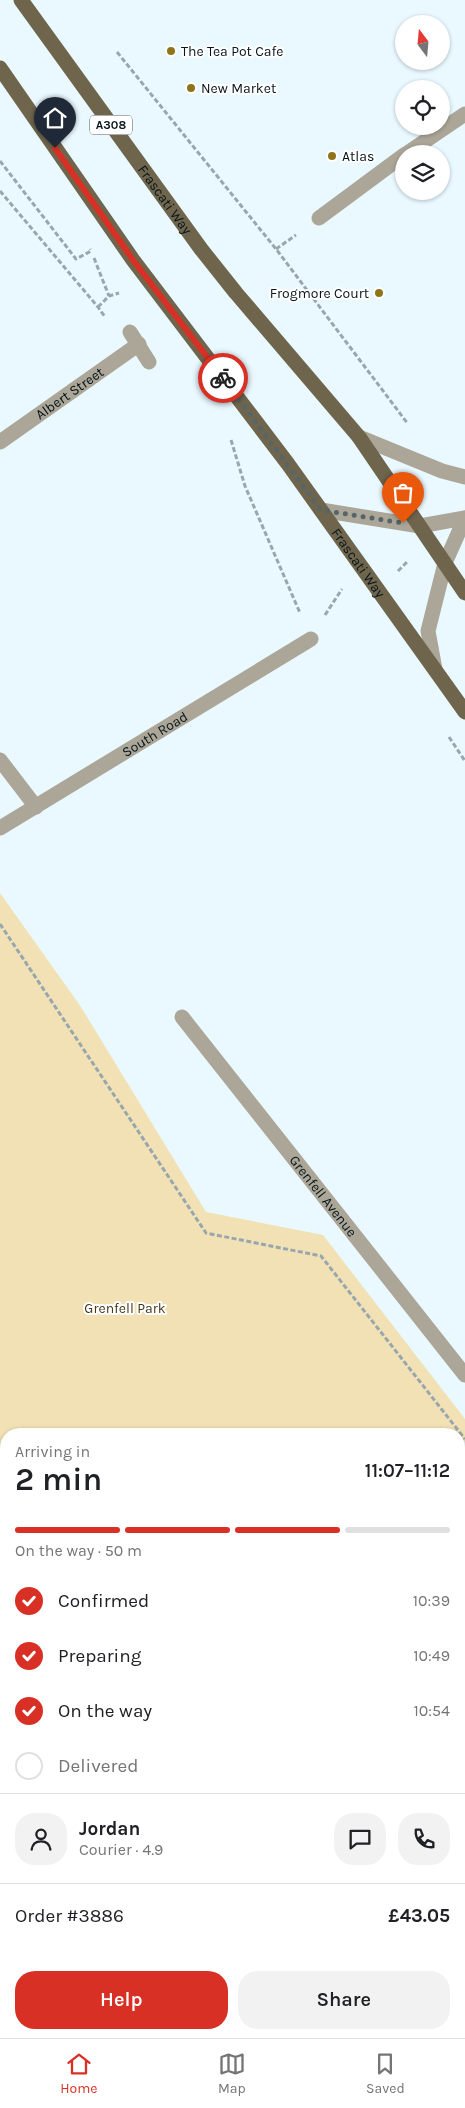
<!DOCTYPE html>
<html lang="en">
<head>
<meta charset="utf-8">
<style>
  body { margin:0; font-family:Karla,sans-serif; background:#f2f2f2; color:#202124; height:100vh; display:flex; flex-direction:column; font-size:19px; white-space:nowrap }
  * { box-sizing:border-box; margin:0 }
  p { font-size:16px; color:#757577 }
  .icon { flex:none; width:28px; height:28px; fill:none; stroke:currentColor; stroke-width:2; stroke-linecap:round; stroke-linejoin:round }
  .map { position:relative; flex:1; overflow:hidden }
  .side { position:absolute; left:0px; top:1428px; width:465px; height:611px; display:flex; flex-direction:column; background:#fff; border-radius:20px 20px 0 0; box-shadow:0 1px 4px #0004 }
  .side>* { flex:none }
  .needle { width:32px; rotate:344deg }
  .tools { position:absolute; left:395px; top:15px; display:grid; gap:10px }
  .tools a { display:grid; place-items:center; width:55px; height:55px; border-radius:50%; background:#fff; box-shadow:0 1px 4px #0004; font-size:25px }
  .pin { position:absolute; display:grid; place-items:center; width:42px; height:42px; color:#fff; margin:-51px -21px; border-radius:50% 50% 50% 0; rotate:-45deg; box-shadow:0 0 5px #0007 }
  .pin .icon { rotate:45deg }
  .courier { position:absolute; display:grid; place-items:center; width:50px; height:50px; margin:-25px; border:4px solid #d93025; border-radius:50%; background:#fff; color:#222; box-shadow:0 1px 6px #0007 }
  .head em { font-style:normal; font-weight:600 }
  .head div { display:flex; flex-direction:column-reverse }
  .head { display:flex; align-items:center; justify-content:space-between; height:85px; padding:0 15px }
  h1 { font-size:32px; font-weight:600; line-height:38px }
  .bar { display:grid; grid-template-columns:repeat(4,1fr); gap:8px 5px; align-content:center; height:60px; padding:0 15px }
  .bar i { height:6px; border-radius:4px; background:#e0e0e0 }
  .bar .current { background:#d93025 }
  .bar p { grid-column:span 4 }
  .line { display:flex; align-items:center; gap:12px; padding:0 15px; border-top:1px solid #e0e0e0 }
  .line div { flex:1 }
  .round { display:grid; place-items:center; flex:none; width:52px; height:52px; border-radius:20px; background:#f2f2f2 }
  ol { padding:0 15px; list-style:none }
  li { display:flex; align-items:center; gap:15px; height:55px }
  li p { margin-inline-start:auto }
  li .icon { padding:5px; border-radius:50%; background:#d93025; color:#fff; stroke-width:4 }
  li:last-child { color:#757577 }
  li i { width:28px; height:28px; border:2px solid #e0e0e0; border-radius:50% }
  .cta { display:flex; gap:10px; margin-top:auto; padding:10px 15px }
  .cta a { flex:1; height:58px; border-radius:20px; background:#d93025; color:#fff; font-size:20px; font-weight:600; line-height:58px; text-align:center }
  .cta a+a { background:#f2f2f2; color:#202124 }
  .dock { display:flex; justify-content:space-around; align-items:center; height:70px; border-top:1px solid #e0e0e0; background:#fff; font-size:14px; color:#757577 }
  .dock a { display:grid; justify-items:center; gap:2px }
  .dock .current { color:#d93025 }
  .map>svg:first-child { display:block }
  .green { fill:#f1e1b4 }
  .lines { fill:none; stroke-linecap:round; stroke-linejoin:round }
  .path { stroke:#98a7ad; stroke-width:3; stroke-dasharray:5 2.5; stroke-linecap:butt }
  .minor { stroke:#aba698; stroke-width:15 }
  .major { stroke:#6e654c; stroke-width:15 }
  .done { stroke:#55656a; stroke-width:5; stroke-dasharray:0 9 }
  .route { stroke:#d93025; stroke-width:6 }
  .poi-dot { fill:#907419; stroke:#fff; stroke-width:2 }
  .labels { text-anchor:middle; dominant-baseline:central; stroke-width:4; stroke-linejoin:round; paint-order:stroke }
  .shield { fill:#fff; stroke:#515b5f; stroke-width:1 }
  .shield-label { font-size:12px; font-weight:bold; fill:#06151a }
  .poi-label { font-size:14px; fill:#06151a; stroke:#fff; text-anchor:start }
  .street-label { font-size:14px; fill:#06151a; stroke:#fff }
  .park-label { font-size:14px; fill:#443919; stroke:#fff }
</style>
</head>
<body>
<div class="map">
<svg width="465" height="2038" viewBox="0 0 465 2038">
  <rect width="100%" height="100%" fill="#e9f9ff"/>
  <polygon class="green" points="0,893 81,1007 206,1212 323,1235 465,1419 465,1441 459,1445 459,1434 6,1434 6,1892 0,1896"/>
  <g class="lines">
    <g class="path">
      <polyline points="117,52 276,249 408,424"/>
      <polyline points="0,161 76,259 91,251 90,249"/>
      <polyline points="0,191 98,307 105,317"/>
      <polyline points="276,249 296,235"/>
      <polyline points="94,258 109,296"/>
      <polyline points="98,307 109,296 119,293"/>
      <polyline points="231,440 245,486 300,613"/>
      <polyline points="398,571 408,561"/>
      <polyline points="325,615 342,589"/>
      <polyline points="449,737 465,761"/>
      <polyline points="0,924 206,1233 321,1256 465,1439"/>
      <polyline points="0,1458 6,1461"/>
      <polyline points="459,1601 465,1603"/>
      <polyline points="0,1613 6,1613"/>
      <polyline points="0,1880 6,1877"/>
    </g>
    <g class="minor">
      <polyline points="406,154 465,114"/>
      <polyline points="319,218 404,155"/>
      <polyline points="130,332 149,362"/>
      <polyline points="359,437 442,471 465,477"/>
      <path id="s1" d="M 0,442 L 139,344"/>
      <polyline points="321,510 420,526 465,518"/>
      <polyline points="435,669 428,631 445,563 465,518"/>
      <polyline points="0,760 36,807"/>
      <path id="s2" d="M 0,828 L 311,639"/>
      <path id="s3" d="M 182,1017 L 465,1375"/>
      <polyline points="459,1477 465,1521"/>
      <polyline points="459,1652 465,1649"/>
      <polyline points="0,1927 6,1923"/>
      <polyline points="191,2032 194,2038"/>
    </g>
    <g class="major">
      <path id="s4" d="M 21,0 L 201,249 L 236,293 L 359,437 L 465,593"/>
      <path id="s5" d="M 0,68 L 133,260 L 288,464 L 465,712"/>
    </g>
  </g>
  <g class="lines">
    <polyline class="done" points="223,378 321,510 403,523"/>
    <polyline class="route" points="55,148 133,260 223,378"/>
  </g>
  <g class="poi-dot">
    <circle cx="171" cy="51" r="5"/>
    <circle cx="191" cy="88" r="5"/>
    <circle cx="332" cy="156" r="5"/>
    <circle cx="379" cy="293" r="5"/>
  </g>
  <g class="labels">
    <rect class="shield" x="90" y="115.5" width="42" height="19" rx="4"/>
    <g class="shield-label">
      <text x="111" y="125">A308</text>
    </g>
    <g class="poi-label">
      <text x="181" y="51">The Tea Pot Cafe</text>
      <text x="201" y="88">New Market</text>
      <text x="342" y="156">Atlas</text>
      <text x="369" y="293" text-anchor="end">Frogmore Court</text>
    </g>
    <g class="street-label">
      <text stroke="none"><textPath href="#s4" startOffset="246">Frascati Way</textPath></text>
      <text stroke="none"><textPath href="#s1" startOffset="85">Albert Street</textPath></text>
      <text stroke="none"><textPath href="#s5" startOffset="611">Frascati Way</textPath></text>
      <text stroke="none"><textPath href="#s2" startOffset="181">South Road</textPath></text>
      <text stroke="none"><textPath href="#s3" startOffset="228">Grenfell Avenue</textPath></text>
    </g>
    <g class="park-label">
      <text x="125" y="1308">Grenfell Park</text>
    </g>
  </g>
</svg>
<div class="tools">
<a><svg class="needle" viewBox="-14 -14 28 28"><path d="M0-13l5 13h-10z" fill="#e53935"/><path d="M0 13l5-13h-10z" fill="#757577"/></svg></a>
<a><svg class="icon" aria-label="locate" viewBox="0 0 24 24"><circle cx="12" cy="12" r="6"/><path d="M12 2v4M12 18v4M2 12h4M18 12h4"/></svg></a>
<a><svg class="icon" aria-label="layers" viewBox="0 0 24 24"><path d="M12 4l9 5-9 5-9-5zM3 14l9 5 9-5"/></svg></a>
</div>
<div class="pin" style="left:403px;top:523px;background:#ea580c"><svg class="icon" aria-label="bag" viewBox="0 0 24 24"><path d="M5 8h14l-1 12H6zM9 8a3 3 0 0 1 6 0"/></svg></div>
<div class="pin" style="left:55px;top:148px;background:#1f2937"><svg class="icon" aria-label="home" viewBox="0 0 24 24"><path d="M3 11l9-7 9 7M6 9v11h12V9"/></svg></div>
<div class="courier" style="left:223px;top:378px"><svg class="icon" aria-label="bike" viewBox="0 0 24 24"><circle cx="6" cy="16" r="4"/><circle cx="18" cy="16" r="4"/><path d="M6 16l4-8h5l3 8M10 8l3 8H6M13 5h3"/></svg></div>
<section class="side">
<div class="head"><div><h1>2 min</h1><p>Arriving in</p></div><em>11:07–11:12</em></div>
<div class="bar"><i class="current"></i><i class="current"></i><i class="current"></i><i></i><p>On the way · 50 m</p></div>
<ol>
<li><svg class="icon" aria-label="check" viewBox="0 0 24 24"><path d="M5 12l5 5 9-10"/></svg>Confirmed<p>10:39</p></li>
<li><svg class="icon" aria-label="check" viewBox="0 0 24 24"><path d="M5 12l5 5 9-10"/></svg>Preparing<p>10:49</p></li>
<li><svg class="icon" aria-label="check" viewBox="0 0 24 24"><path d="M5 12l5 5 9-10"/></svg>On the way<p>10:54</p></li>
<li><i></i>Delivered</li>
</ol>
<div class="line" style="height:90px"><a class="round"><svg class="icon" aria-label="person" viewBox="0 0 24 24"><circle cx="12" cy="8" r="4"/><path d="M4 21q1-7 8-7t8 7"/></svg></a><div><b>Jordan</b><p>Courier · 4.9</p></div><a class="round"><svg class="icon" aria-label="chat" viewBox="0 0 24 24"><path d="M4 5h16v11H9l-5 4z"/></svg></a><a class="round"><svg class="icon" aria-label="phone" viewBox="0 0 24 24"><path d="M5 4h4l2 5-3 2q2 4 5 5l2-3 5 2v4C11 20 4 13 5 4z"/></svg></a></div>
<div class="line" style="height:65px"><div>Order #3886</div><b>£43.05</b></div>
<div class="cta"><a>Help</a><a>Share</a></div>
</section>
</div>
<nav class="dock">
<a class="current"><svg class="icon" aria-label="home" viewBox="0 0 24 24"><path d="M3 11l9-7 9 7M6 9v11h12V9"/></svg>Home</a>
<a><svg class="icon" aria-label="map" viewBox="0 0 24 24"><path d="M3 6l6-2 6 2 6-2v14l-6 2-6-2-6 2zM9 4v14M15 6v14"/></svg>Map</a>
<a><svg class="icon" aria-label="saved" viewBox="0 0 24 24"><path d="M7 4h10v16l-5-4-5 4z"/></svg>Saved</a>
</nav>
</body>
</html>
